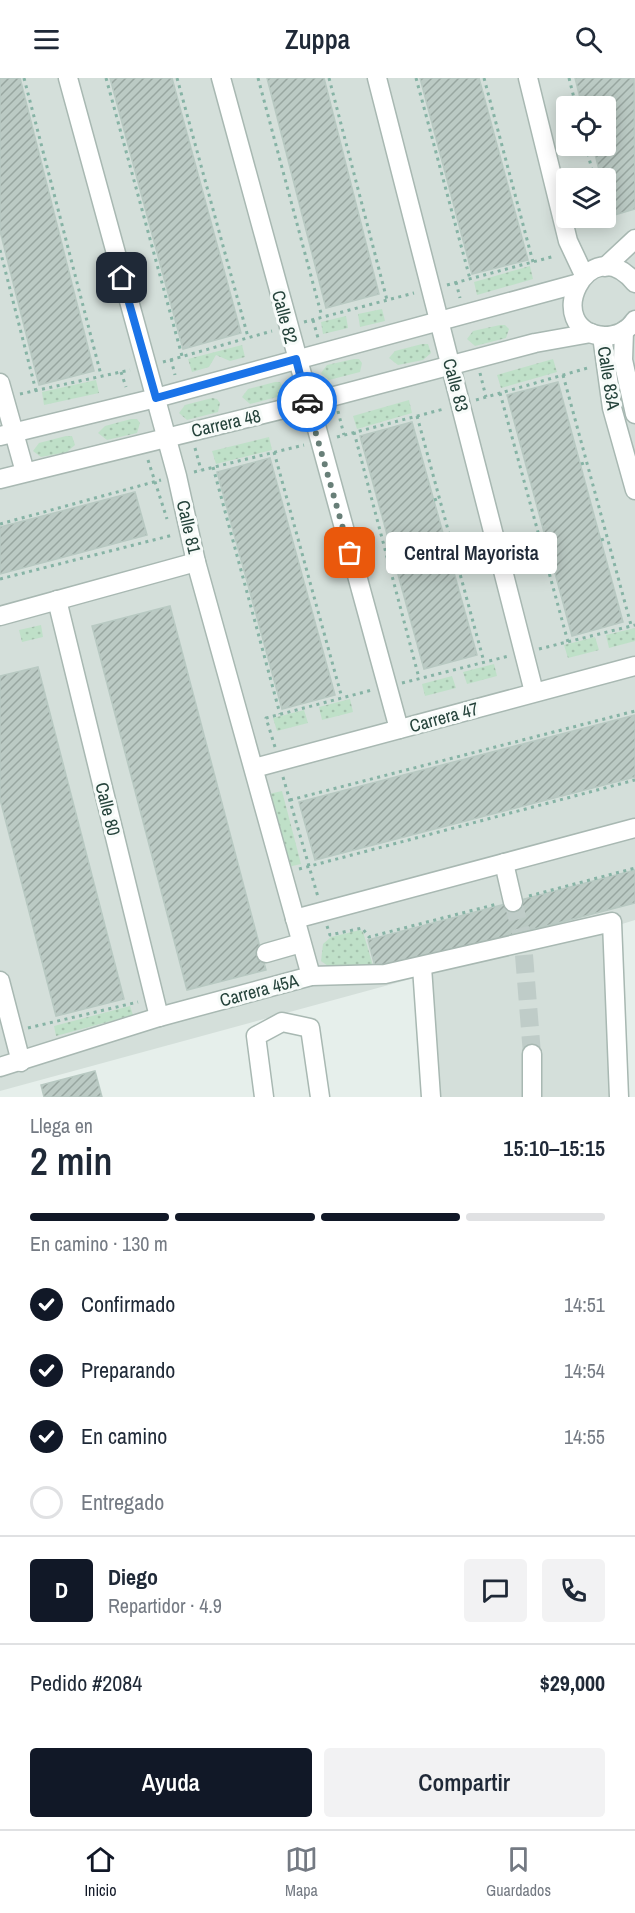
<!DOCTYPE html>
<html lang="es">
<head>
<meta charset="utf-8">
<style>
  body { margin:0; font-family:"Archivo Narrow",sans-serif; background:#f2f2f3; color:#1f2937; height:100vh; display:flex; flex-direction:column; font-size:22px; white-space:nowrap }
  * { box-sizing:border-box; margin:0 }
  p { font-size:20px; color:#747a83 }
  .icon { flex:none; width:33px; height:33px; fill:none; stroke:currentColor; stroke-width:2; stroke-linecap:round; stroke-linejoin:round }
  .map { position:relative; height:1019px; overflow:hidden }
  .details { display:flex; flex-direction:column; background:#fff; flex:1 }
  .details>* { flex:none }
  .tools { position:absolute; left:556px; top:18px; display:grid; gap:12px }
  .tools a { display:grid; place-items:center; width:60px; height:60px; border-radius:6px; background:#fff; box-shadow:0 3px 15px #0003; font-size:30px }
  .pin { position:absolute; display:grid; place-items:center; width:51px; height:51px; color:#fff; margin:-26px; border-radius:12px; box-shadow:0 3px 9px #0006 }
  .courier { position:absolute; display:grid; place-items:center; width:60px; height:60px; margin:-30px; border:4px solid #1a73e8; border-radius:50%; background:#fff; color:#222; box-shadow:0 2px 8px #0007 }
  .bubble { position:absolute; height:42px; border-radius:6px; background:#fff; box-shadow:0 3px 15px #0003; font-size:20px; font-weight:600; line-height:42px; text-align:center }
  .overview em { font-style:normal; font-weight:600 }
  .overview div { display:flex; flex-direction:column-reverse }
  .overview { display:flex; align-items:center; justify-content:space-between; height:102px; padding:0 30px }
  h1 { font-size:39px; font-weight:600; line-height:45px }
  .bar { display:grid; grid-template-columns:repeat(4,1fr); gap:9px 6px; align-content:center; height:72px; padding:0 30px }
  .bar i { height:8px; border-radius:4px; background:#e0e1e3 }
  .bar .current { background:#111827 }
  .bar p { grid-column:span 4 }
  .line { display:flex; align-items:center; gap:15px; padding:0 30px; border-top:2px solid #e0e1e3 }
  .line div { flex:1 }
  .round { display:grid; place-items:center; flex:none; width:63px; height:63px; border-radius:6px; background:#f2f2f3 }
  ol { padding:0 30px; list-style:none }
  li { display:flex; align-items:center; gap:18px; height:66px }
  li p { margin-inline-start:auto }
  li .icon { padding:6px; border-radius:50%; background:#111827; color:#fff; stroke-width:4 }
  li:last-child { color:#747a83 }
  li i { width:33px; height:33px; border:3px solid #e0e1e3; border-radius:50% }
  .button { display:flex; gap:12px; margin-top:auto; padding:12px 30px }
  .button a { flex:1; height:69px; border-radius:6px; background:#111827; color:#fff; font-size:24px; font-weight:600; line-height:69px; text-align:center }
  .button a+a { background:#f2f2f3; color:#1f2937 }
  header { display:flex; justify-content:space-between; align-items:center; height:78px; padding:0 30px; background:#fff; font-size:27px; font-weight:600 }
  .tab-bar { display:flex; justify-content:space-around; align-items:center; height:84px; border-top:2px solid #e0e1e3; background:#fff; font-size:16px; color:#747a83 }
  .tab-bar a { display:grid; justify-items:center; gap:3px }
  .tab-bar .current { color:#111827 }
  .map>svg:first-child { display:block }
  .built { fill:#d4dfda; fill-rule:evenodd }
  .park { fill:url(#park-dots) }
  .building { fill:url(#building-hatch); stroke:#b8c9c2; stroke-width:1.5 }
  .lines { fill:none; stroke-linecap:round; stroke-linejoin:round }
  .minor-tunnel { stroke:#bfccc8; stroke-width:18; stroke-dasharray:18 9; stroke-linecap:butt }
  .minor-casing { stroke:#a8b8b2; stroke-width:21 }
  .path { stroke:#86b3a5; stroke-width:3; stroke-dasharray:3 4.5; stroke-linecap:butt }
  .minor { stroke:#fff; stroke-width:18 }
  .done { stroke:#687f78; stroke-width:6; stroke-dasharray:0 10.8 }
  .route { stroke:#1a73e8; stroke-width:8 }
  .labels { text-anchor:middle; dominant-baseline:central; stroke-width:6; stroke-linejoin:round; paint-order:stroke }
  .street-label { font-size:18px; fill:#24423a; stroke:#f7fbf9 }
</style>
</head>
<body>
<header><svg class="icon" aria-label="menu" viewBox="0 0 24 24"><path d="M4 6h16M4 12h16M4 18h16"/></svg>Zuppa<svg class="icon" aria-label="search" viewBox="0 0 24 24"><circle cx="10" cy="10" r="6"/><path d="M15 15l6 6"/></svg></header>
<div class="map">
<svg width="635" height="1019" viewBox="0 0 635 1019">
  <defs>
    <pattern id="park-dots" width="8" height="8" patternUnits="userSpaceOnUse" patternTransform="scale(1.5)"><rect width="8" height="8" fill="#bfe0c8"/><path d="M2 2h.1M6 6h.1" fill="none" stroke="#a4c1ad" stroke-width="1.8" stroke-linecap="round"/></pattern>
    <pattern id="building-hatch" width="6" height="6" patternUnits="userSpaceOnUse" patternTransform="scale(1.5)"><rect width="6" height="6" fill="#bbcac4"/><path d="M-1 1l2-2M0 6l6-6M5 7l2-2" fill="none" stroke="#98a6a0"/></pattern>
  </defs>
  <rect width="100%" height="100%" fill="#e6efeb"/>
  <path class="built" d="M 0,0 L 635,0 L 635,842 L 622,846 L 629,1019 L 426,1019 L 418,899 L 0,1013 ZM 567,28 L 606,28 L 606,68 L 567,68 ZM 567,100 L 606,100 L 606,140 L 567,140 Z"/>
  <g class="park">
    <polygon points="530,188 533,201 477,217 474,204"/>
    <polygon points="382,231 385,243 360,249 358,236"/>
    <polygon points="346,238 348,250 323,256 321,244"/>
    <polygon points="500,247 505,247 509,251 506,260 475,268 467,261 473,253"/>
    <polygon points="422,266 428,266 431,275 423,282 398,287 389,280 395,273"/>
    <polygon points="242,267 245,279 230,283 216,277 209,289 192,294 188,281"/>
    <polygon points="354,281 359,281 362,285 360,294 329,302 321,295 327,287"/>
    <polygon points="553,281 557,294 501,310 497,297"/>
    <polygon points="96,302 99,315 44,327 42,314"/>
    <polygon points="275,304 280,304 283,309 281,318 250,326 242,319 248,311"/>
    <polygon points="212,320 217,321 220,325 218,334 187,342 179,335 185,327"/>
    <polygon points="409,322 412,335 357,351 353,338"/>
    <polygon points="131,341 137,341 140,345 137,355 107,362 98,355 105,348"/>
    <polygon points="66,358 72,358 75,367 67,374 41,379 33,373 39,365"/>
    <polygon points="269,359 272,372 216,386 212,373"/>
    <polygon points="41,547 43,559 22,564 19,552"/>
    <polygon points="635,550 635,563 609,570 606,557"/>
    <polygon points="595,559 599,572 568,580 564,567"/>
    <polygon points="494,586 497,598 467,606 463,594"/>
    <polygon points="452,598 456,610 425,618 422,606"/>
    <polygon points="350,621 353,634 322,642 319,629"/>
    <polygon points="304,632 308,645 277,653 273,640"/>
    <polygon points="282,713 301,786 288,789 269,716"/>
    <polygon points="360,852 363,854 374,891 328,888 321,883 323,866 331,859"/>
    <polygon points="130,928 133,937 56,958 54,948"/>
  </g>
  <g class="building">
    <polygon points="0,0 20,0 94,293 39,307 0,153"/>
    <polygon points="110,0 172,0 241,255 183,271"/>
    <polygon points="267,0 324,0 379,216 326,230"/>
    <polygon points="420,0 479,0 528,182 472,196"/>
    <polygon points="575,0 634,0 635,131 611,138 606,118 606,100 601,100 593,68 606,68 606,28 582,28"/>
    <polygon points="558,304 623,544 572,558 507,317"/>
    <polygon points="412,344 477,577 424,591 360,358"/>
    <polygon points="270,380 335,617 282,631 217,394"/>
    <polygon points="135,414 147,457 0,496 0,449"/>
    <polygon points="170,528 266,892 187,912 92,548"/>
    <polygon points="38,589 124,921 56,938 0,721 0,598"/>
    <polygon points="635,637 635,699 315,782 299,724"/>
    <polygon points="635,792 635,825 376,892 368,862"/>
    <polygon points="95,993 102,1019 44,1019 41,1007"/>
  </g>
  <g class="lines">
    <g class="minor-tunnel">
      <polyline points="513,824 521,854"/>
      <polyline points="524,877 532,976"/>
    </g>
    <defs>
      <g id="minor">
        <polyline points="68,0 177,398 196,484 311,898"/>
        <polyline points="221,0 399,651"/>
        <polyline points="377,0 534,614"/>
        <polyline points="528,0 568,163 584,197"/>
        <polyline points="605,189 635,161"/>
        <path d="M 635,205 C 588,148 539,253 604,258 C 616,258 628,253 635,242"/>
        <polyline points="624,253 623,282 635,336"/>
        <polyline points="602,258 612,330 635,412"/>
        <polyline points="0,305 25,394"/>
        <polyline points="0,358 156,320 576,206"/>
        <polyline points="0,401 308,325 535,265 591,255"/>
        <polyline points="57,522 159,939"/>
        <polyline points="0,538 196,484"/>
        <polyline points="254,690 635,588"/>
        <polyline points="504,785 513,824"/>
        <polyline points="295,841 635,750"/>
        <polyline points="266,875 301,865"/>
        <polyline points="422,889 431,1019"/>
        <polyline points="0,903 21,984"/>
        <polyline points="532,976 532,1019"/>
        <polyline points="0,989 159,939 311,898 385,896 612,844 619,1019"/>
        <polyline points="264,1019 256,958 282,944 310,950 320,1019"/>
      </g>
    </defs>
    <use href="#minor" class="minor-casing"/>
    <g class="path">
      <polyline points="24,0 101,297"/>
      <polyline points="106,0 182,278"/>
      <polyline points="177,0 248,259"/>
      <polyline points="258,0 322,239"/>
      <polyline points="329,0 387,222"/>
      <polyline points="416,0 470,201"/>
      <polyline points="484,0 533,184"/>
      <polyline points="569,0 576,28"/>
      <polyline points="586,68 594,100"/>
      <polyline points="603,140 604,143"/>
      <polyline points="0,172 36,313"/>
      <polyline points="456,204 460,220"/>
      <polyline points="447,207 555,178"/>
      <polyline points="313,242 318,260"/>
      <polyline points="304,244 414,215"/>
      <polyline points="171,281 175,297"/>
      <polyline points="163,284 272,253"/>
      <polyline points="121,294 126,309"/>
      <polyline points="480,295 486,319"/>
      <polyline points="563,297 631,547"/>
      <polyline points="500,315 568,564"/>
      <polyline points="20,316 130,292"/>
      <polyline points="476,322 591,289"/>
      <polyline points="338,333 344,357"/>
      <polyline points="417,338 484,584"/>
      <polyline points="354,354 419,600"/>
      <polyline points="337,359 444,331"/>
      <polyline points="195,370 201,392"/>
      <polyline points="274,374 342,620"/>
      <polyline points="148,382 167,441"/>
      <polyline points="581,386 587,384"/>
      <polyline points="213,389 280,636"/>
      <polyline points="194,394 304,367"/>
      <polyline points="434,422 440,420"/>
      <polyline points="0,446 161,402"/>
      <polyline points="601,462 607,460"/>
      <polyline points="0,501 173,457"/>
      <polyline points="539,571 635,547"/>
      <polyline points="402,605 509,578"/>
      <polyline points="275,669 266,640 372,612"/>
      <polyline points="283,699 318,819"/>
      <polyline points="290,722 635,633"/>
      <polyline points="299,791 635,702"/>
      <polyline points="529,818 635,790"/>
      <polyline points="327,848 330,857 362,850 369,859 497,826"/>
      <polyline points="28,950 138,924"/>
    </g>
    <use href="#minor" class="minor"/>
  </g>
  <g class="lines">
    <polyline class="done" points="307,324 350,475"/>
    <polyline class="route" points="122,200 156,320 296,281 307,324"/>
  </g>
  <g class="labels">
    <g class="street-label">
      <text transform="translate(285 239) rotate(75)">Calle 82</text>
      <text transform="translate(609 300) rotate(81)">Calle 83A</text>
      <text transform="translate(456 307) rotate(75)">Calle 83</text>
      <text transform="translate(226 345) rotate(-13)">Carrera 48</text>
      <text transform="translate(189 449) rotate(77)">Calle 81</text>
      <text transform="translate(444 639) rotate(-15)">Carrera 47</text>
      <text transform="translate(108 731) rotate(76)">Calle 80</text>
      <text transform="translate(259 912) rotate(-15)">Carrera 45A</text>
    </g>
  </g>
</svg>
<div class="tools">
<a><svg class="icon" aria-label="locate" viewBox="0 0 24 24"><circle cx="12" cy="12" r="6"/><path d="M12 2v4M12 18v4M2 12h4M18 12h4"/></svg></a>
<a><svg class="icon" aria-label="layers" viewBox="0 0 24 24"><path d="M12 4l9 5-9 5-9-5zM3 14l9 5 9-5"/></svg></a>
</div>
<div class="pin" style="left:350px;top:475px;background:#ea580c"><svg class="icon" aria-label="bag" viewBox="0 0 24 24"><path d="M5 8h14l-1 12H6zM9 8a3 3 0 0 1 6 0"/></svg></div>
<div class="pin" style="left:122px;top:200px;background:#1f2937"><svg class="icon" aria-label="home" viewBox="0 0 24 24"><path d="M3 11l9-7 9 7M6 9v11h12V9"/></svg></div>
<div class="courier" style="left:307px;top:324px"><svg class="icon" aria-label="car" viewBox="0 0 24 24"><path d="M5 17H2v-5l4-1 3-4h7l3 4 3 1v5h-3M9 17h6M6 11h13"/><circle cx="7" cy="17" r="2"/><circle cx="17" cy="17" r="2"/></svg></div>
<div class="bubble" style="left:386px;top:454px;width:171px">Central Mayorista</div>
</div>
<section class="details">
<div class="overview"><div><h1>2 min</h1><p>Llega en</p></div><em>15:10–15:15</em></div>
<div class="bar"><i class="current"></i><i class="current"></i><i class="current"></i><i></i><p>En camino · 130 m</p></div>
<ol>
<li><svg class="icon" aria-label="check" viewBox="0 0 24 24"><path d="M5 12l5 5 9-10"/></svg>Confirmado<p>14:51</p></li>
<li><svg class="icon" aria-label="check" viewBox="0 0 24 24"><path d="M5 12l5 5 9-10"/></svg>Preparando<p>14:54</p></li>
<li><svg class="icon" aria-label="check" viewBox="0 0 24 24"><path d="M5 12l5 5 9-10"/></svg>En camino<p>14:55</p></li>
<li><i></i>Entregado</li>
</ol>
<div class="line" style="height:108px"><b class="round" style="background:#111827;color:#fff">D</b><div><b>Diego</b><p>Repartidor · 4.9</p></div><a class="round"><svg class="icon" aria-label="chat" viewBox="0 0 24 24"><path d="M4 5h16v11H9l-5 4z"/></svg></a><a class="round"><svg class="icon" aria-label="phone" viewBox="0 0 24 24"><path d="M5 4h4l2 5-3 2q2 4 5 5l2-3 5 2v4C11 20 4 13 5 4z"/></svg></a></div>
<div class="line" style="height:78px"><div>Pedido #2084</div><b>$29,000</b></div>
<div class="button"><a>Ayuda</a><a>Compartir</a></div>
</section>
<nav class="tab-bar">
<a class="current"><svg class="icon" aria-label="home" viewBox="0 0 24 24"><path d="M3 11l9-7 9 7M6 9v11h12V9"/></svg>Inicio</a>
<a><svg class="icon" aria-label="map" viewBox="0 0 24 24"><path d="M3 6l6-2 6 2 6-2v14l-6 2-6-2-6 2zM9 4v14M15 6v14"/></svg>Mapa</a>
<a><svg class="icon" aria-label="saved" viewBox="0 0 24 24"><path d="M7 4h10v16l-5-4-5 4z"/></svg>Guardados</a>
</nav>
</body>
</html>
